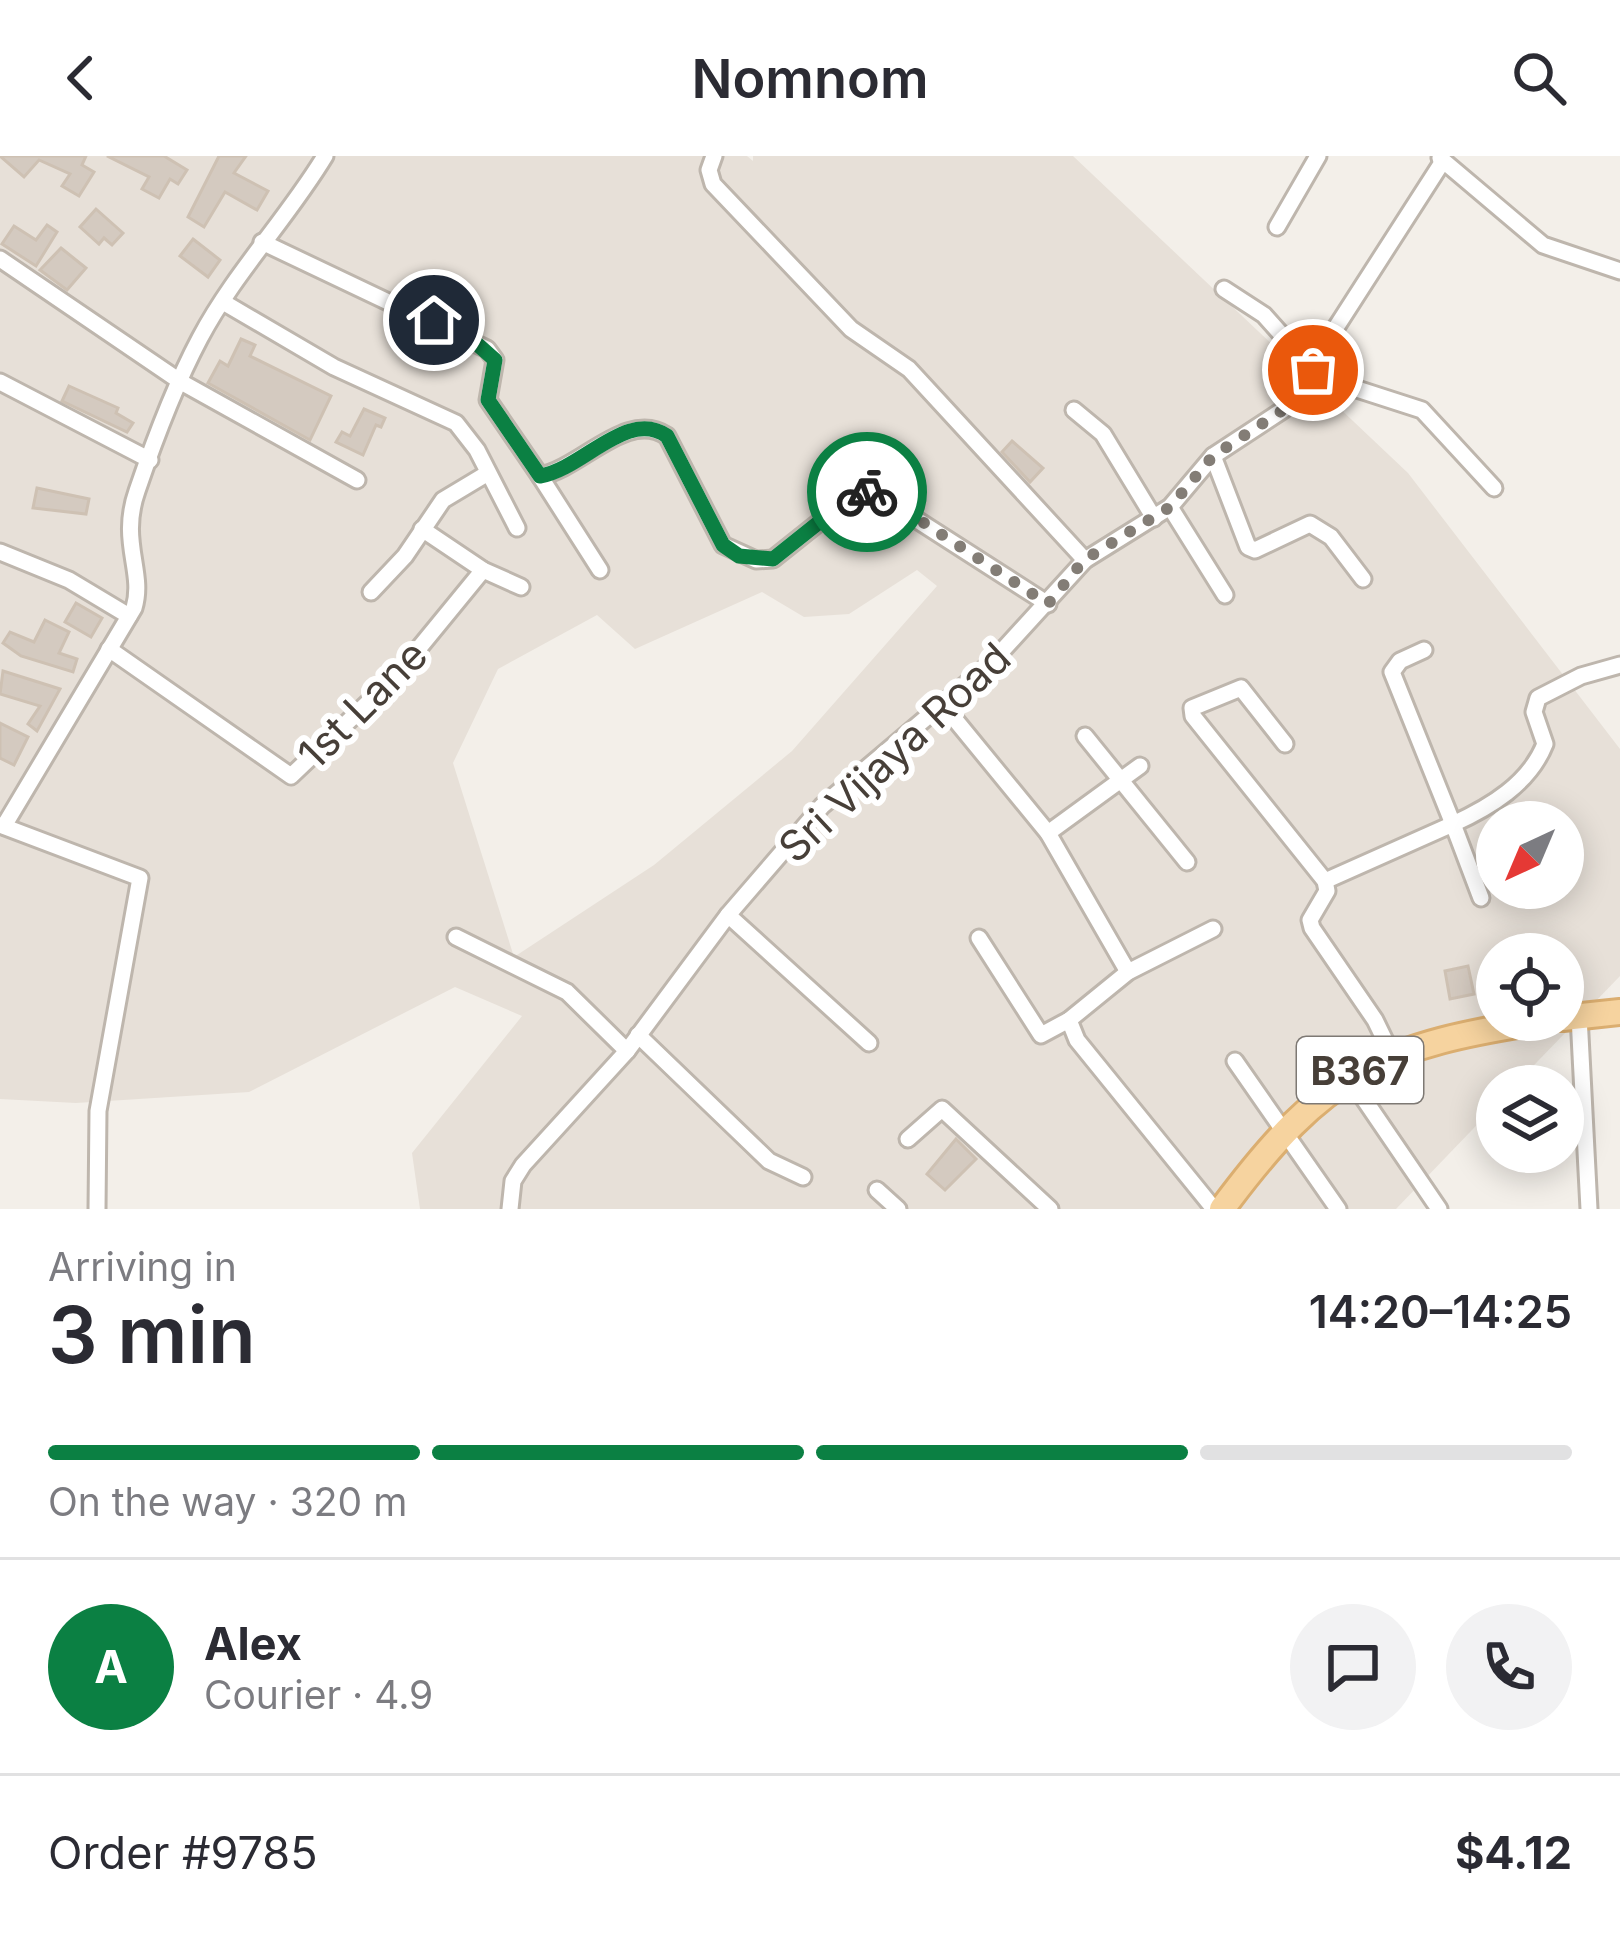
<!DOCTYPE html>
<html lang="en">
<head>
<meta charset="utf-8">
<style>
  body { margin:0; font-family:Inter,sans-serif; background:#f2f2f3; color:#2b2b33; height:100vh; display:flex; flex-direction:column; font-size:45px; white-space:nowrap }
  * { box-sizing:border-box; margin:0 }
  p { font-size:39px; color:#7c7c81 }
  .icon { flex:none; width:66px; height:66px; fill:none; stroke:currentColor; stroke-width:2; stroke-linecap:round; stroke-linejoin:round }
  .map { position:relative; height:1053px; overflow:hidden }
  .details { display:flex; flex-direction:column; background:#fff; flex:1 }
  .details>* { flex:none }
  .needle { width:78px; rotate:224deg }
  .controls { position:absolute; left:1476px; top:645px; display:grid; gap:24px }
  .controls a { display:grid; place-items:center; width:108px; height:108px; border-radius:50%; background:#fff; box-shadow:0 6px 30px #0003; font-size:60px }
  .pin { position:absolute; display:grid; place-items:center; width:102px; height:102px; color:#fff; margin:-51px; border:6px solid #fff; border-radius:50%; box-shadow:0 3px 12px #0007 }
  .courier { position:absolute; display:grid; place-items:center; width:120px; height:120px; margin:-60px; border:9px solid #0b8043; border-radius:50%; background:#fff; color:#222; box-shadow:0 3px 15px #0007 }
  .summary em { font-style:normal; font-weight:600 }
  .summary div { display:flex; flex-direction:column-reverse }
  .summary { display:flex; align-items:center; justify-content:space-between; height:204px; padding:0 48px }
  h1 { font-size:78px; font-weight:600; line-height:90px }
  .bar { display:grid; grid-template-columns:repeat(4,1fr); gap:18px 12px; align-content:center; height:144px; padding:0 48px }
  .bar i { height:15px; border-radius:9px; background:#e1e1e2 }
  .bar .selected { background:#0b8043 }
  .bar p { grid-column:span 4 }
  .line { display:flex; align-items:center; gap:30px; padding:0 48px; border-top:3px solid #e1e1e2 }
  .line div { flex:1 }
  .round { display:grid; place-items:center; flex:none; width:126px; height:126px; border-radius:63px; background:#f2f2f3 }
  header { display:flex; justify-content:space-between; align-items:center; height:156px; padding:0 48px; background:#fff; font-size:54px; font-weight:600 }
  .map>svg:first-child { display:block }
  .residential { fill:#e7e0d8; fill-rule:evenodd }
  .building { fill:#d4cac0; stroke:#cec1b3; stroke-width:3 }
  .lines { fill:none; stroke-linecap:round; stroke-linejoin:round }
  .street-casing { stroke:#beb6ad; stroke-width:21 }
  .primary-casing { stroke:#dbae70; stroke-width:30 }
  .street { stroke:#fff; stroke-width:15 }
  .primary { stroke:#f6d39f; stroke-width:24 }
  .done { stroke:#837d76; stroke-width:12; stroke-dasharray:0 21.6 }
  .route { stroke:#0b8043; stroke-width:15 }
  .labels { text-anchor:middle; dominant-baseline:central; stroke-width:12; stroke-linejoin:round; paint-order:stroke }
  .shield { fill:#fff; stroke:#7e7974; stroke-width:3 }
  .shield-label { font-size:39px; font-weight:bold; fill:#473f38 }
  .street-label { font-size:42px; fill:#473f38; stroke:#fff }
</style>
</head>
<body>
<header><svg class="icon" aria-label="back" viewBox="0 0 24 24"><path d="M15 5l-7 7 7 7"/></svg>Nomnom<svg class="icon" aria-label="search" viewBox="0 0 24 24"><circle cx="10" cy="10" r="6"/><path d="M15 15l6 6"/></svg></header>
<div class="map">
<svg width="1620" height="1053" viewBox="0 0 1620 1053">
  <rect width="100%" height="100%" fill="#f3efe9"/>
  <path class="residential" d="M 0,0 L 747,0 L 753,5 L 753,0 L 1073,0 L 1408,317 L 1620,593 L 1620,820 L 1514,930 L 1497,930 L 1497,948 L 1396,1053 L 420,1053 L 412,997 L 522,860 L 455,831 L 249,936 L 76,947 L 0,943 ZM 917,414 L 937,430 L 792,595 L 654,709 L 514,801 L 453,607 L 498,513 L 597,459 L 635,493 L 762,436 L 804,461 L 849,458 ZM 1497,666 L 1563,666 L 1563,732 L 1497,732 ZM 1497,798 L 1563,798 L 1563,864 L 1497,864 Z"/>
  <g class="building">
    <polygon points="0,0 86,0 82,9 94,16 79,40 62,30 70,18 39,4 24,21"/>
    <polygon points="107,0 164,0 187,14 178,28 170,23 159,42 142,33 149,21"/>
    <polygon points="219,0 246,0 234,17 268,35 257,54 225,36 204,71 188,61"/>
    <polygon points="96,53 123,77 112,89 104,82 99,88 80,71"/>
    <polygon points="47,69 57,76 36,110 2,88 14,70 36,84"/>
    <polygon points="193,83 220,104 208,121 180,100"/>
    <polygon points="61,92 86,112 67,134 40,114"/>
    <polygon points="241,183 255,189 250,200 331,240 310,284 208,227 220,205 228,210"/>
    <polygon points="69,230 118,252 116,257 133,267 127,276 62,245"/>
    <polygon points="364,253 385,262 381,271 376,269 363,299 336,286 342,276 350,280"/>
    <polygon points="1012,285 1043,312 1030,326 1002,296"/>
    <polygon points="37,332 89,343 86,358 33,352"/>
    <polygon points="76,447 102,462 91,481 65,466"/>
    <polygon points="45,464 69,476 59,497 77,503 73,516 21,500 3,487 10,476 34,486"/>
    <polygon points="3,515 60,533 37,575 28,568 40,550 0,538"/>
    <polygon points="0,567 28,581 14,609 0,602"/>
    <polygon points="1468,810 1474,838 1450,843 1445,815"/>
    <polygon points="956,983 976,1003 945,1034 927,1018"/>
  </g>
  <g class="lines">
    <defs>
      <g id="street">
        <polyline points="714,0 709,14 713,28 851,173 909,213 1085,404"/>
        <polyline points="1440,2 1543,89 1620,115"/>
        <polyline points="1277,71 1318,0"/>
        <path d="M 262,86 L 487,193 L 495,204 L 488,244 L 540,320 C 582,312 627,253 667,280 L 723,389 L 756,404 L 773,403 L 857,336 L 875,337 L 1048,448"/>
        <polyline points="0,103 181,226 357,324"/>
        <polyline points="1224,133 1264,159 1313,214"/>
        <polyline points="223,146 334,211 456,267 477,294 517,372"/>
        <polyline points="1318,205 1357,233 1422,254 1494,332"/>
        <polyline points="0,226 150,304"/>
        <polyline points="1074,254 1103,278 1154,362"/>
        <polyline points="1213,300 1248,391 1255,394 1310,368 1331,381 1363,423"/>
        <polyline points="540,320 600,414"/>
        <polyline points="1170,351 1225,439"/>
        <polyline points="422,373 483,414 521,431"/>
        <polyline points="0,396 69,424 129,460"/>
        <polyline points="371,436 405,400 443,344 488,317"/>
        <polyline points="109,493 291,620 397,519 483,414"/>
        <path d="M 1424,494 L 1400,505 L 1392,516 L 1453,668 C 1490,651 1529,628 1545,588 L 1534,556 L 1538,542 L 1581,520 L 1620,509"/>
        <polyline points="944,550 1048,677 1128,816"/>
        <polyline points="1085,580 1187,706"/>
        <polyline points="1285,588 1241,532 1192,552 1193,560 1325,725 1327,735 1310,764 1312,772 1375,864 1391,897"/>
        <polyline points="0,669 140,722 98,955 97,1053"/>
        <path d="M 4,670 L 134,452 C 145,416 119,386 137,335 C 154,285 175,229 200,182 C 235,116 287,63 325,0"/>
        <polyline points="1048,677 1140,610"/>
        <polyline points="1325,725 1453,668 1481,742"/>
        <polyline points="728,759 869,887"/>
        <polyline points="456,781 567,836 627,895"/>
        <polyline points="979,782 1041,879 1069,864 1128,816 1213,773"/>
        <polyline points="1579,860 1589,1053"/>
        <polyline points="1069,864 1077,884 1214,1053"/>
        <polyline points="638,879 769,1005 803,1021"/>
        <polyline points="1235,905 1338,1053"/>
        <polyline points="1349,921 1439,1053"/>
        <polyline points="908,983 942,953 1050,1053"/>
        <polyline points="877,1034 898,1053"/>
        <polyline points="510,1053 513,1025 523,1009 627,895 728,759 822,650 991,507 1085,404 1170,351 1213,300 1283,254 1443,5"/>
      </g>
      <g id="primary">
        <polyline points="1563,862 1620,856"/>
        <path d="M 1222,1053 C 1325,914 1381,889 1549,864"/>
      </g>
    </defs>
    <use href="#street" class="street-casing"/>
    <use href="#primary" class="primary-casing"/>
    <use href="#street" class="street"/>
    <use href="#primary" class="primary"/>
  </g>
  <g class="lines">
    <polyline class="done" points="867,336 918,363 1048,448 1084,404 1170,351 1213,300 1283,254 1313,214"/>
    <path class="route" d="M 434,164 L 468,180 L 495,204 L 488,244 L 540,320 C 583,313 627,252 667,280 L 723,389 L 739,400 L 773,403 L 857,336 L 867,336"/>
  </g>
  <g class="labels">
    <rect class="shield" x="1297" y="881" width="126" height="66" rx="9"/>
    <g class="shield-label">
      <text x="1360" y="914">B367</text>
    </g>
    <g class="street-label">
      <text transform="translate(362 548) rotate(-45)">1st Lane</text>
      <text transform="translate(894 596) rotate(-43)">Sri Vijaya Road</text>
    </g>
  </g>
</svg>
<div class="controls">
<a><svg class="needle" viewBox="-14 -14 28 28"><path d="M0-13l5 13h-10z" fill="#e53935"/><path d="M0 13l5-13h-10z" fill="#7c7c81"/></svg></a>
<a><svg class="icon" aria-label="locate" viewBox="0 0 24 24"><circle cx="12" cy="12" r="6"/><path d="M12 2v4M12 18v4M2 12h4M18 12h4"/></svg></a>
<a><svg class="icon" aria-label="layers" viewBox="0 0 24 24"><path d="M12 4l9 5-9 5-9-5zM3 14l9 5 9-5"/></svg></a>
</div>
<div class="pin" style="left:1313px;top:214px;background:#ea580c"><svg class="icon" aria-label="bag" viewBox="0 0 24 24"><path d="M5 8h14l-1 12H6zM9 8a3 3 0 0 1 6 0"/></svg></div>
<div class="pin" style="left:434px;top:164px;background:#1f2937"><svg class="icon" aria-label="home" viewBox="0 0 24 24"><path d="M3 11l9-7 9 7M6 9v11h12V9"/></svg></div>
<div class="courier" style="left:867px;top:336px"><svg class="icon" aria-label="bike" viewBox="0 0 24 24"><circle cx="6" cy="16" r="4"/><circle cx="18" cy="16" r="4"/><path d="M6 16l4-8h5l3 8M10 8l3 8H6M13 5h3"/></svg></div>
</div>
<section class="details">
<div class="summary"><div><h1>3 min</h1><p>Arriving in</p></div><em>14:20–14:25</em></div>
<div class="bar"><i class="selected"></i><i class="selected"></i><i class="selected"></i><i></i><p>On the way · 320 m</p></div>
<div class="line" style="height:216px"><b class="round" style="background:#0b8043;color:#fff">A</b><div><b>Alex</b><p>Courier · 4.9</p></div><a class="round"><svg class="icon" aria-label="chat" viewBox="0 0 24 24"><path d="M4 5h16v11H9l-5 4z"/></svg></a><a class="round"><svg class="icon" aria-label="phone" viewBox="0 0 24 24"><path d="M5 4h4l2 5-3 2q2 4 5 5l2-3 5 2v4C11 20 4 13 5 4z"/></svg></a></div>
<div class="line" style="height:156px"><div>Order #9785</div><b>$4.12</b></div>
</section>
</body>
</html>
